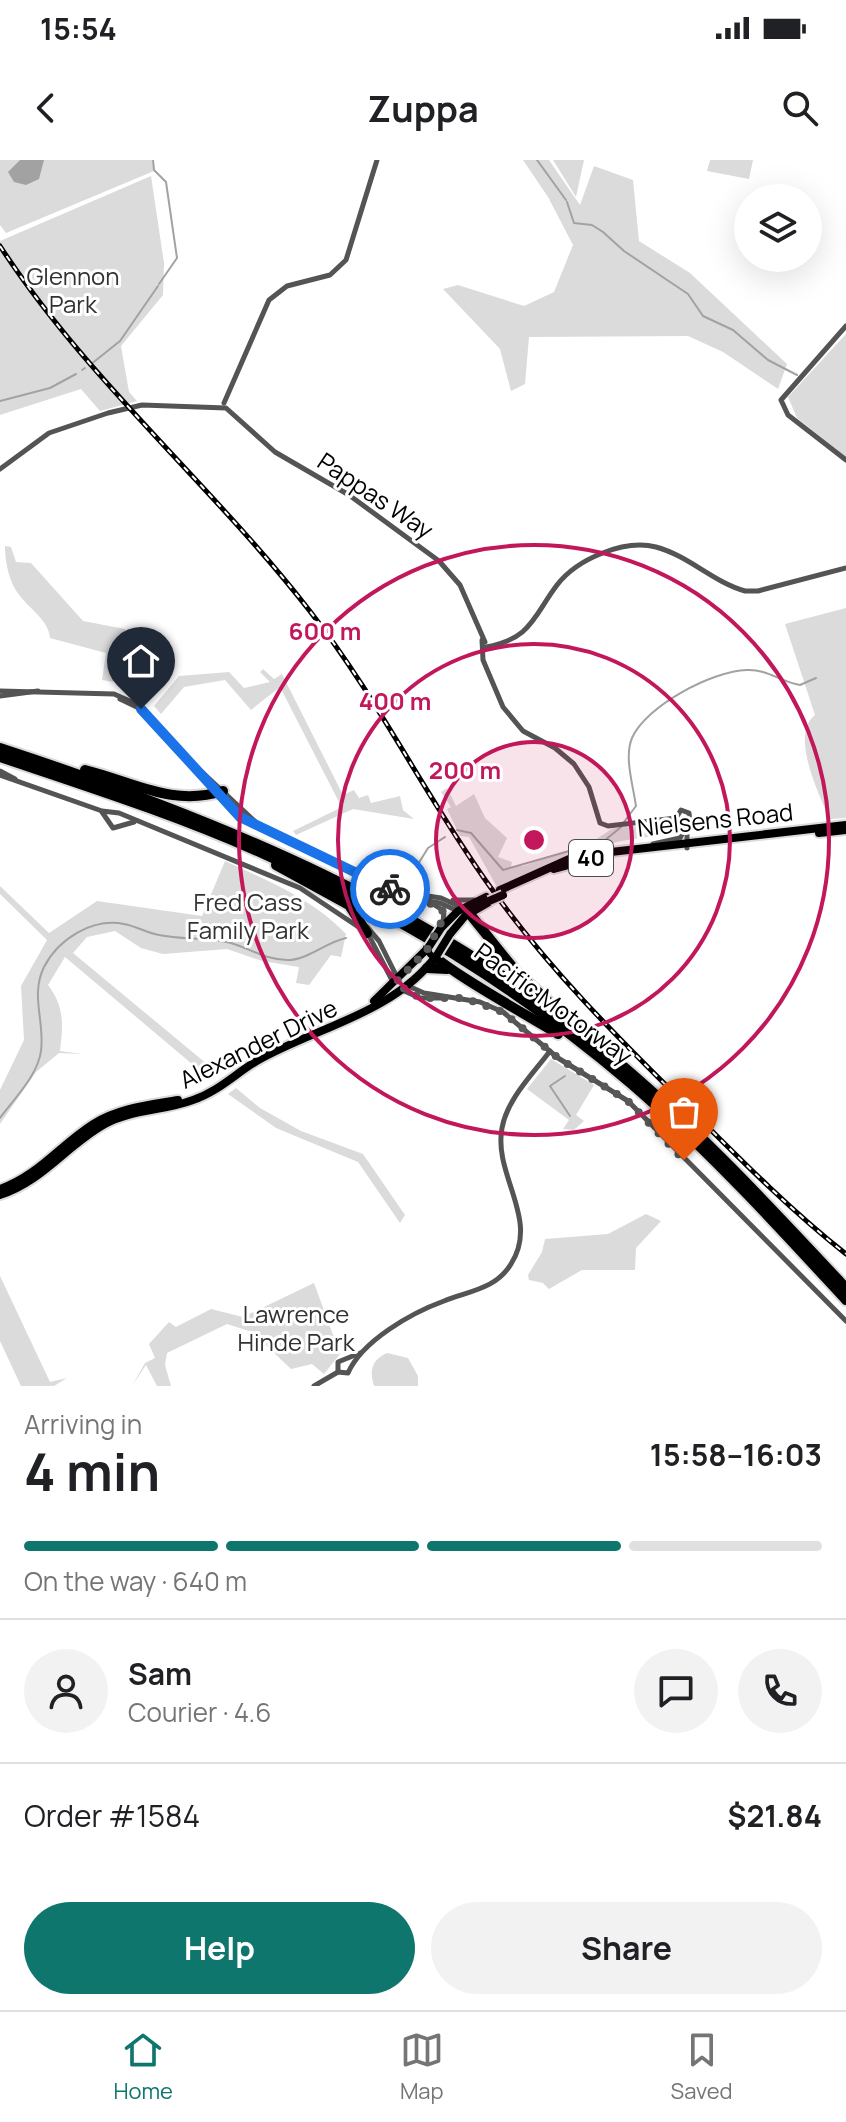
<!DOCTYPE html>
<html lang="en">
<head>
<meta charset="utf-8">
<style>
  body { margin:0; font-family:Manrope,sans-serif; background:#f2f2f2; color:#202124; height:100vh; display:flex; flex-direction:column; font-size:30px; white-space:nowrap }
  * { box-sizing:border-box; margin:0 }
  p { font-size:26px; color:#757577 }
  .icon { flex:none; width:44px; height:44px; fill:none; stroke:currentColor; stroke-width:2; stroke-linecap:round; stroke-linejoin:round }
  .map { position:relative; height:1226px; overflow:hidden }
  .panel { display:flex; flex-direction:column; background:#fff; flex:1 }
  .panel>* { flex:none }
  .controls { position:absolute; left:734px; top:24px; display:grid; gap:16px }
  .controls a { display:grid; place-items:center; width:88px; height:88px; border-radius:50%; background:#fff; box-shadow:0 8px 32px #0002; font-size:40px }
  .pin { position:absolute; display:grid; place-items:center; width:68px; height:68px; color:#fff; margin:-82px -34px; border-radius:50% 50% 50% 0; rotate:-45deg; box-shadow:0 0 8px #0007 }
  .pin .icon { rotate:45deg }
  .courier { position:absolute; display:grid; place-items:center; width:80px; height:80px; margin:-40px; border:6px solid #1a73e8; border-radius:50%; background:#fff; color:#222; box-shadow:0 2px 10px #0007 }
  .overview em { font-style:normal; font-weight:700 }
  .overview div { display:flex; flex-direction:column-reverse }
  .overview { display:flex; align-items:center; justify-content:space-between; height:136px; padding:0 24px }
  h1 { font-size:52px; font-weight:700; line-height:60px }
  .bar { display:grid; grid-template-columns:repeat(4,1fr); gap:12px 8px; align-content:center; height:96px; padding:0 24px }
  .bar i { height:10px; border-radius:6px; background:#e0e0e0 }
  .bar .active { background:#0f766e }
  .bar p { grid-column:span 4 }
  .line { display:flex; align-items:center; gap:20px; padding:0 24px; border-top:2px solid #e0e0e0 }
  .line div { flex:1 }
  .round { display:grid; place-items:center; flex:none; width:84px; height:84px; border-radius:42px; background:#f2f2f2 }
  .button { display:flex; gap:16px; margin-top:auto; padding:16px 24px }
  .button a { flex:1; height:92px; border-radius:48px; background:#0f766e; color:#fff; font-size:32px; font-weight:700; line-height:92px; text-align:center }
  .button a+a { background:#f2f2f2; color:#202124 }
  .status { display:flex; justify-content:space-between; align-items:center; height:56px; padding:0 40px; background:#fff; direction:ltr }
  .status svg { height:22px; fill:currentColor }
  header { display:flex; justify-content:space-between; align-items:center; height:104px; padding:0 24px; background:#fff; font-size:36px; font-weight:700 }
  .dock { display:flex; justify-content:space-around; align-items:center; height:112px; border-top:2px solid #e0e0e0; background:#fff; font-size:22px; color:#757577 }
  .dock a { display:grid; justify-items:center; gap:4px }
  .dock .active { color:#0f766e }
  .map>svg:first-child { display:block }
  .green { fill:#dbdbdb }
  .water { fill:#a2a2a2 }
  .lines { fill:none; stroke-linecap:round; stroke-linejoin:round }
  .stream { stroke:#a2a2a2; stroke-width:2 }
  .major-casing { stroke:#dbdbdb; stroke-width:12 }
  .highway-casing { stroke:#dbdbdb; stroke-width:14 }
  .minor { stroke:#545454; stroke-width:5 }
  .major { stroke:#000; stroke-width:8 }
  .highway { stroke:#000; stroke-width:10 }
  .rail-casing { stroke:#000; stroke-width:5 }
  .rail { stroke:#fff; stroke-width:2; stroke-dasharray:6; stroke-linecap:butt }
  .major-bridge-casing { stroke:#dbdbdb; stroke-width:12; stroke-linecap:butt }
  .major-bridge { stroke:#000; stroke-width:8 }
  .done { stroke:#595959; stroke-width:8; stroke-dasharray:0 14.4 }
  .route { stroke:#1a73e8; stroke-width:10 }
  .ring { fill:none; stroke:#c2185b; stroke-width:4 }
  .labels { text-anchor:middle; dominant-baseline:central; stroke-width:6; stroke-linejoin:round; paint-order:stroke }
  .shield { fill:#fff; stroke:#4c4c4c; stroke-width:2 }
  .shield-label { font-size:22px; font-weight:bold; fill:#000 }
  .park-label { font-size:24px; fill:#323232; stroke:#fff }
  .street-label { font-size:24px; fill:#000; stroke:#fff }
  .centre { fill:#c2185b; stroke:#fff; stroke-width:4 }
  .ring-label { font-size:24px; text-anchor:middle; font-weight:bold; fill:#c2185b; stroke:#fff; stroke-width:6; stroke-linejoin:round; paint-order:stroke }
</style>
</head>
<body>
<div class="status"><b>15:54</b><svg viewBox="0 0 49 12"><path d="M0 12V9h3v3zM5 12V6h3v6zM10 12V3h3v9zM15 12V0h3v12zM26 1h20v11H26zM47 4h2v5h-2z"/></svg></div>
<header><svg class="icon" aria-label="back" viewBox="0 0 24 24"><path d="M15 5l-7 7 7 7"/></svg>Zuppa<svg class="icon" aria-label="search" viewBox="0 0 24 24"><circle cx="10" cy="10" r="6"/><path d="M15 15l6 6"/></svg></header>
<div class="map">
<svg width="846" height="1226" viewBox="0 0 846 1226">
  <rect width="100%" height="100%" fill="#fff"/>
  <g class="green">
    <polygon points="0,0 152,0 154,11 6,73 0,65"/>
    <polygon points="523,0 549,0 580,45 594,6 633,20 639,81 690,113 787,204 778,229 723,192 688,176 529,177 525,224 511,231 500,189 443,129 458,125 524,146 554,132 573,85 548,37"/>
    <polygon points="553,0 584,0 576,37"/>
    <polygon points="710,0 753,0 749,19 707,11"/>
    <polygon points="151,16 164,103 163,135 121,186 129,232 137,241 100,251 81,229 0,255 0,81"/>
    <polygon points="846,174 846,297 797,258 788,237"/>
    <path d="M 5,386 L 11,387 L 16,402 L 31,403 L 83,461 L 125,469 L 128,479 L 141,472 L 132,485 L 170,504 L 164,515 L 118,496 L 113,522 L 102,520 L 106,493 L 50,478 C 49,461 30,449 20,436 C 9,423 5,402 5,386 Z"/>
    <path d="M 846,448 L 846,658 L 830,659 C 820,637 789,574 815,555 L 785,464 Z"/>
    <polygon points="263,509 274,519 282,514 343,635 354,630 359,638 368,635 371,643 400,636 403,650 414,659 353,649 296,675 293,671 338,649 340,644 280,527 251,550 225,520 184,527 161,554 154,546 179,516 229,512 244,528 270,522 260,512"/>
    <polygon points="447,628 456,646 474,634 485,658 507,678 498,697 512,702 511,706 523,706 592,682 613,668 671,662 681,672 621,681 565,695 497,727 469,677 460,676 447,649 451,647 441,632"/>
    <path d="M 225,701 C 268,721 313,739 346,774 L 341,797 L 331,795 L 309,825 L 296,823 L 299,807 L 262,801 L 227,789 L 163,794 L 141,788 L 115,771 L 87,777 L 73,793 L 219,914 L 211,920 L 65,797 L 48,825 C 65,847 63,866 60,891 L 82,894 L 59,893 L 36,912 L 0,964 L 0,930 L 24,880 L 21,826 L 47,780 L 0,734 L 0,726 L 49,773 L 97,741 L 202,756 Z"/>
    <polygon points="551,899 594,925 576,955 584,961 574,970 563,969 569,960 527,929"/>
    <polygon points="236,928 260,948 301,971 363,994 405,1055 400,1063 358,1002 276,968 228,934"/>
    <polygon points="646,1054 661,1061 636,1088 635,1110 582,1110 549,1129 543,1123 529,1120 528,1115 542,1092 545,1079 608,1074"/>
    <polygon points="0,1116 50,1222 67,1218 54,1226 21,1226 0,1181"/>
    <polygon points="314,1123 340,1194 324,1214 312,1204 291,1209 252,1172 227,1164 167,1193 165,1205 171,1226 157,1226 146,1205 132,1226 145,1203 155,1198 149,1184 169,1162 176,1167 211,1149 243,1157"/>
    <path d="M 387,1193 L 408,1198 L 418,1216 L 418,1226 L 374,1226 C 369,1210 372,1200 387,1193 Z"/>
  </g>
  <polygon class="water" points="20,0 44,0 39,19 26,25 14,22 8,12"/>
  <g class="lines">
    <g class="stream">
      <polyline points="153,0 154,10 166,22 177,98 159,124"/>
      <polyline points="537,0 566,40"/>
      <polyline points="567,42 574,63 592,65 603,72 624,91 688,134 703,156 733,170 768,200 797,215"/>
      <polyline points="90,205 120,181 158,126"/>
      <polyline points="82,210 85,208"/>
      <polyline points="0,241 50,228 76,214"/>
      <path d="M 624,662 L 636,646 C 633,625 624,597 632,578 C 646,546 712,511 747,510 C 767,509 781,522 800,525 L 816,518"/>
      <polyline points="457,670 471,673 503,710 604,681 621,667"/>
      <polyline points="407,722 428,688 445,677"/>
      <polyline points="565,916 550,926 570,956"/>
      <path d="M 0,958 C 14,939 38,915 41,891 C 45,861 30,836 44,807 C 59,778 93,758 124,764 C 136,766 147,773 159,775 C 182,780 208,777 231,783 C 251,789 268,801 290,800 C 308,799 327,782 346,778"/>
    </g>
    <defs>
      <g id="major">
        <polyline points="819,673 846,670"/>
        <polyline points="554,709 595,698"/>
        <polyline points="500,730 576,696 846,665"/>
        <polyline points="441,768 458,751 486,737"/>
        <polyline points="450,774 465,756 489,742"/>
        <polyline points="374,841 428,788"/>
        <path d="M 0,1029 C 39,1015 60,985 93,964 C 119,948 148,945 178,940"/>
        <path d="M 0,1035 C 43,1021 67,985 105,964 C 133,949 164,951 193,940 C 217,932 234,915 255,902 C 315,867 392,855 437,795"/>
      </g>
      <g id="highway">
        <path d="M 0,588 C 226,662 439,750 623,906 C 703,974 774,1051 846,1128"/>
        <path d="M 0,597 C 89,627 180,656 266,695 C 409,759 544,844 661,950 C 726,1009 786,1075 846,1140"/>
        <path d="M 85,610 C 134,622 172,647 223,631"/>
        <polyline points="276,705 349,745 367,773"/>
        <polyline points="469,753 519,815 547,840"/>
        <path d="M 428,788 C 431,803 538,861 558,874"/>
        <polyline points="427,808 447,809"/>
      </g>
    </defs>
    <use href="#major" class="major-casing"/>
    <use href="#highway" class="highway-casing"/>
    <g class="minor">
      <polyline points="846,166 781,240 788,255 846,300"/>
      <polyline points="224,243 269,140 287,126 330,115 346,100 377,0"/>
      <polyline points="0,309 49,273 108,253 142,245 226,248 275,292 349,335 439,401 460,425 485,482"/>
      <polyline points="482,480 483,500 503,547 523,571 555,588 574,604 589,627 600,663 608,666 676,658"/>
      <path d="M 486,487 C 531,479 533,457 557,425 C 577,399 624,379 656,387 C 689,396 713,422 745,431 L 758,431 L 846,408"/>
      <polyline points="0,531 114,534 141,546 228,646 252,665 408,738 440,743 458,751"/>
      <polyline points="0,536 38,531"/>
      <polyline points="120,539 141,549"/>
      <polyline points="0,611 15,619"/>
      <polyline points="202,612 262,668"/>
      <polyline points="0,615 102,651 119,653 300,728 360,768"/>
      <polyline points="102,652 113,668 134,662"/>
      <polyline points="676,658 681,650 689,653 690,662 682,665"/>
      <polyline points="653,684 680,678 684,671"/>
      <polyline points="687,688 687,669"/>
      <polyline points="401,732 441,738 463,748"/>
      <polyline points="453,740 474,740"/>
      <polyline points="433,744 444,751 443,763"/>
      <polyline points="367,767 379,781 398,819"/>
      <polyline points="368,774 393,822"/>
      <polyline points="406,825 424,833 480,842 503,852 558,898 628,941 846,1161"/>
      <polyline points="402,830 420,838 442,838"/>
      <polyline points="338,1212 338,1202 360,1193"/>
      <path d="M 314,1226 L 338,1212 L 348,1213 C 362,1181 411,1153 444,1141 C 469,1131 496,1129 511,1104 C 540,1059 493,1015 502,968 C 507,939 533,914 550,891"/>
    </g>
    <use href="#major" class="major"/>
    <use href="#highway" class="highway"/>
    <defs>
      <path id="rail" d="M 0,86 C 88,221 211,324 309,450 C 378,538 426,638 491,728 C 548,808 616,876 686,945 C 738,997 789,1049 846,1094"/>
    </defs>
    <use href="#rail" class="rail-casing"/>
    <use href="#rail" class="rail"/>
    <defs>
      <g id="major-bridge">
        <polyline points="489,741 503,735"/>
        <polyline points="428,788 441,768"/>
        <polyline points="437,795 450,774"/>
      </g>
    </defs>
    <use href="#major-bridge" class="major-bridge-casing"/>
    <use href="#major-bridge" class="major-bridge"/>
  </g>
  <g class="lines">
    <polyline class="done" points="390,729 440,747 445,755 427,790 395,823 420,838 464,838 503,852 558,898 628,941 684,1000"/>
    <polyline class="route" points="141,549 240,657 390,729"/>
  </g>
  <circle cx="534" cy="680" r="98" fill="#c2185b" fill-opacity=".12"/>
  <g class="ring">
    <circle cx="534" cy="680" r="98"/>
    <circle cx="534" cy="680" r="196"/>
    <circle cx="534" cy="680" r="295"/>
  </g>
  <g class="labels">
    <rect class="shield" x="569" y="680" width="44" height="36" rx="6"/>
    <g class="shield-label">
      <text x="591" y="698">40</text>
    </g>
    <g class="park-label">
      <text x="73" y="115">Glennon<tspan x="73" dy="28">Park</tspan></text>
      <text x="248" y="741">Fred Cass<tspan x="248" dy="28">Family Park</tspan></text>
      <text x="296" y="1153">Lawrence<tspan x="296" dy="28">Hinde Park</tspan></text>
    </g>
    <g class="street-label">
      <text transform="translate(376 335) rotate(34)">Pappas Way</text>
      <text transform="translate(715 659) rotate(-6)">Nielsens Road</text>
      <text transform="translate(554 843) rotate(36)">Pacific Motorway</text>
      <text transform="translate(258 883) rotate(-26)">Alexander Drive</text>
    </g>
  </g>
  <circle cx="534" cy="680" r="12" class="centre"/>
  <g class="ring-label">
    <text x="325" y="480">600 m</text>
    <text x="395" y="550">400 m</text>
    <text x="465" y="619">200 m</text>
  </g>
</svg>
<div class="controls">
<a><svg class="icon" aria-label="layers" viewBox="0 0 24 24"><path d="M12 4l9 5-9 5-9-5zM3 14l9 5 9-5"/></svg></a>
</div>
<div class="pin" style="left:684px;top:1000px;background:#ea580c"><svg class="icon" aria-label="bag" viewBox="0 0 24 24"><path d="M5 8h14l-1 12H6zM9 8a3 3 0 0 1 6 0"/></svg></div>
<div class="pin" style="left:141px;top:549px;background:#1f2937"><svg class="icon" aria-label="home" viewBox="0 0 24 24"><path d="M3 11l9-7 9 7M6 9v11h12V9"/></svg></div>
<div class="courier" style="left:390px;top:729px"><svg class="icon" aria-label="bike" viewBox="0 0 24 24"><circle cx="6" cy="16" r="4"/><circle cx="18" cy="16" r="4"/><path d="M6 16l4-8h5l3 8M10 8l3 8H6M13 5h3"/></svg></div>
</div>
<section class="panel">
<div class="overview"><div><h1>4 min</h1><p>Arriving in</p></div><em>15:58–16:03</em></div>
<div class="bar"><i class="active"></i><i class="active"></i><i class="active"></i><i></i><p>On the way · 640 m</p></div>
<div class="line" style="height:144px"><a class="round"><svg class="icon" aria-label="person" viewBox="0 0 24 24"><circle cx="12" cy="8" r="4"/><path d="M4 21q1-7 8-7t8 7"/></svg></a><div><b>Sam</b><p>Courier · 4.6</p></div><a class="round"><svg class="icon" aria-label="chat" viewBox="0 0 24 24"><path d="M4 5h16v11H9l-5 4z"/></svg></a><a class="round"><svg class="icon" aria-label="phone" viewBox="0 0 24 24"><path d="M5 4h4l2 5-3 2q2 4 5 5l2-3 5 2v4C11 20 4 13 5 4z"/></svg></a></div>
<div class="line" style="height:104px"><div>Order #1584</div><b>$21.84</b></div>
<div class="button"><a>Help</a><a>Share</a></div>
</section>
<nav class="dock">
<a class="active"><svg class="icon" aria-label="home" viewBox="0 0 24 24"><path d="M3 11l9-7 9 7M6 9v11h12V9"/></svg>Home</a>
<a><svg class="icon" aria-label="map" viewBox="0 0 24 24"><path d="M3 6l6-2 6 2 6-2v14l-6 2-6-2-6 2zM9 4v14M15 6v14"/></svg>Map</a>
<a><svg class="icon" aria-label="saved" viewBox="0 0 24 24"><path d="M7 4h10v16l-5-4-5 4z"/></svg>Saved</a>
</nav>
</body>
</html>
